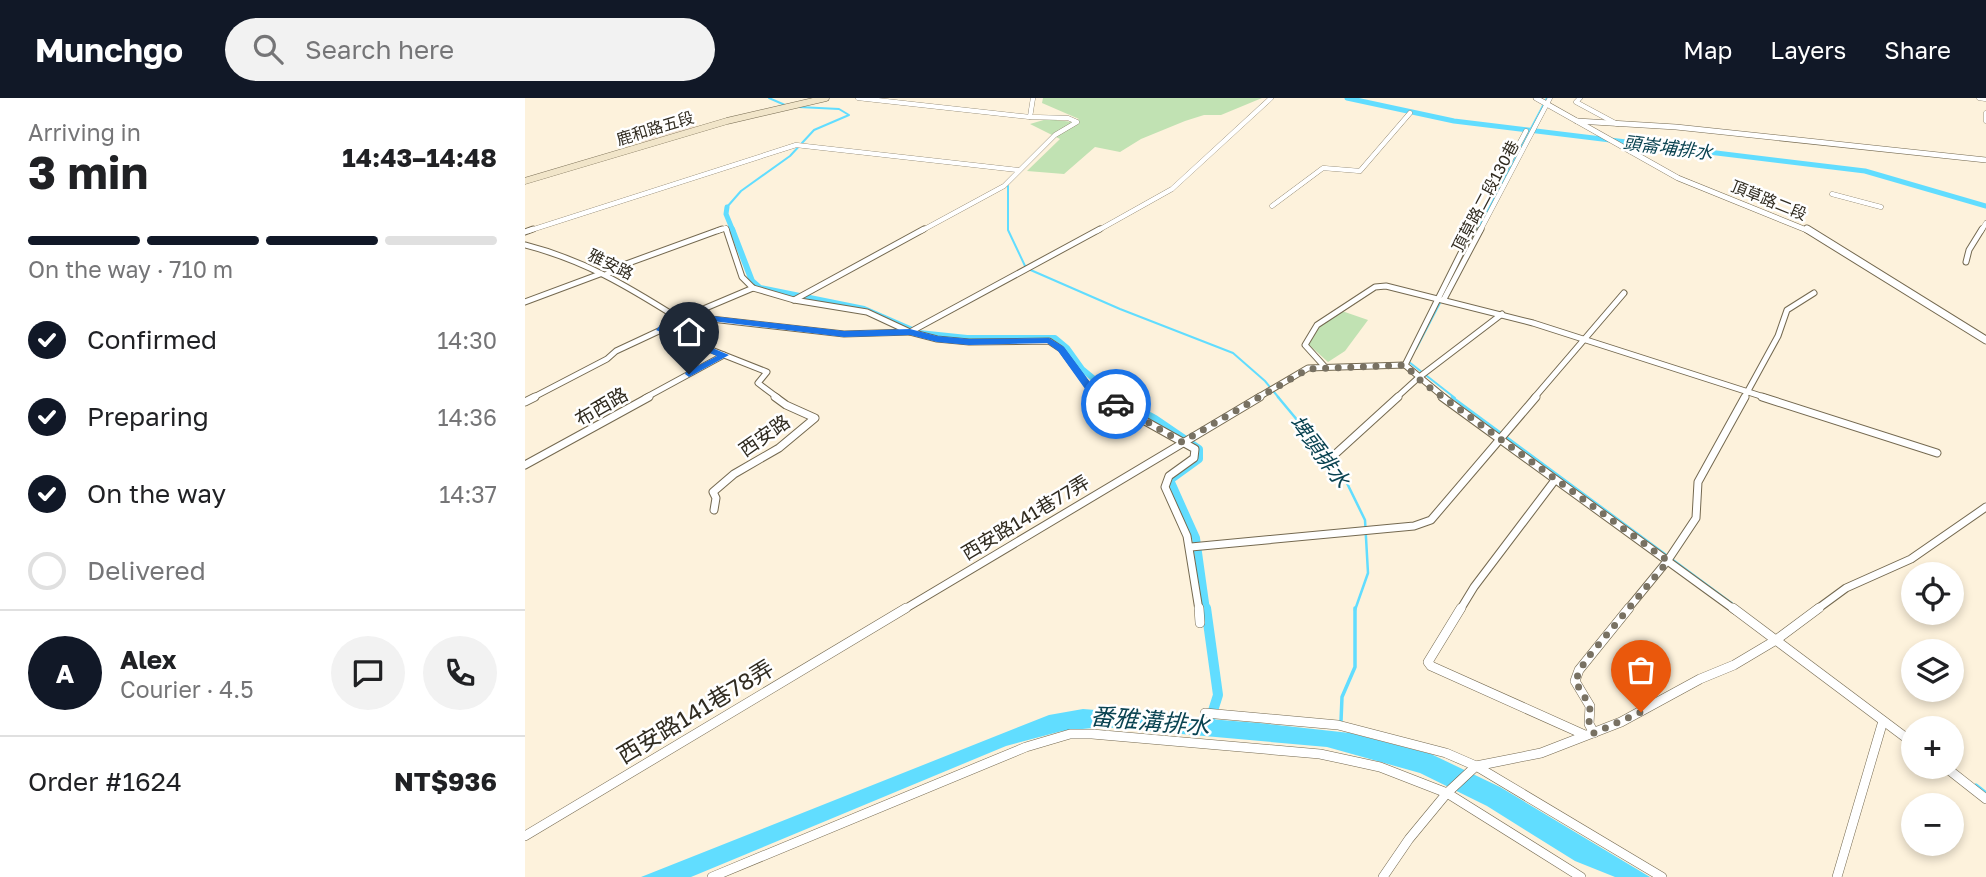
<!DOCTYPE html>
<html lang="en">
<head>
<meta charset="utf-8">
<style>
  body { margin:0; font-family:"Golos Text","Noto Sans TC",sans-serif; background:#f2f2f2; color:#202124; height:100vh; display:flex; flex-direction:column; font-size:26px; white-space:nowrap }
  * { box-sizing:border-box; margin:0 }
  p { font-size:23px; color:#757577 }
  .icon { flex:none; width:38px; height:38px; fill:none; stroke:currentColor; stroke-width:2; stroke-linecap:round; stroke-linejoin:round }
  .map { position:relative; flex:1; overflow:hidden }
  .drawer { display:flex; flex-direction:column; background:#fff; width:525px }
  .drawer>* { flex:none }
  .controls { position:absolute; left:1376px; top:464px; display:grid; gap:14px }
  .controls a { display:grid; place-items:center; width:63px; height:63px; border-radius:50%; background:#fff; box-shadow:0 4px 10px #0003; font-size:35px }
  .pin { position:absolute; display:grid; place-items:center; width:60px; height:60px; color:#fff; margin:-72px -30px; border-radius:50% 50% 50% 0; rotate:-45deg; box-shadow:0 0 7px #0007 }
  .pin .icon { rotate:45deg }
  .courier { position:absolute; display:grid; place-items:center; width:70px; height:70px; margin:-35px; border:5px solid #1a73e8; border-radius:50%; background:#fff; color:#222; box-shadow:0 2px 9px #0007 }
  .headline em { font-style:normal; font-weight:700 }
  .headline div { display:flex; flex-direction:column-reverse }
  .headline { display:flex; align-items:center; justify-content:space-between; height:119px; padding:0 28px }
  h1 { font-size:46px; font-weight:700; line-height:52px }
  .bar { display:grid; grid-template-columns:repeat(4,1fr); gap:10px 7px; align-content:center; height:84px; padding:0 28px }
  .bar i { height:9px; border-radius:5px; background:#e0e0e0 }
  .bar .on { background:#111827 }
  .bar p { grid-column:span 4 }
  .line { display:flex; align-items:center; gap:18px; padding:0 28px; border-top:2px solid #e0e0e0 }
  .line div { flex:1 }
  .round { display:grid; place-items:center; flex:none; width:74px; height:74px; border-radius:37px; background:#f2f2f2 }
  ol { padding:0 28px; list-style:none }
  li { display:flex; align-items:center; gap:21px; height:77px }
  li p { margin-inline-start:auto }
  li .icon { padding:7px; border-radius:50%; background:#111827; color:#fff; stroke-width:4 }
  li:last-child { color:#757577 }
  li i { width:38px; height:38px; border:4px solid #e0e0e0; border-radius:50% }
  header { display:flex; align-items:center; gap:42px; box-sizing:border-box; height:98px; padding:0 35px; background:#111827; color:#fff }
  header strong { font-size:33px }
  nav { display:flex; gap:38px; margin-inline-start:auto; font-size:24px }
  .search { width:490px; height:63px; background:#f2f2f2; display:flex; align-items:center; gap:18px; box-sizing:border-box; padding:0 24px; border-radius:38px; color:#757577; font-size:26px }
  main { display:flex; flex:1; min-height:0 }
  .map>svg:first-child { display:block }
  .commercial { fill:#f2e2d0 }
  .green { fill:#c1e2b3 }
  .water { fill:#61ddff }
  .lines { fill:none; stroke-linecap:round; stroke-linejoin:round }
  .stream-far2 { stroke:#61ddff; stroke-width:2 }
  .stream-far1 { stroke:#61ddff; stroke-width:2.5 }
  .stream { stroke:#61ddff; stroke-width:3.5 }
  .canal-far3 { stroke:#61ddff; stroke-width:5 }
  .canal-far2 { stroke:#61ddff; stroke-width:6 }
  .canal-far1 { stroke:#61ddff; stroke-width:8 }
  .canal { stroke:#61ddff; stroke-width:10 }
  .minor-far3-casing { stroke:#746950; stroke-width:5 }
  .minor-far2-casing { stroke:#746950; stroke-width:7 }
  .minor-far1-casing { stroke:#746950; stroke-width:9 }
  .minor-casing { stroke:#746950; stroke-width:10 }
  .tertiary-far1-casing { stroke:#746950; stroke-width:6 }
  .tertiary-casing { stroke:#746950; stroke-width:9 }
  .secondary-casing { stroke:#746950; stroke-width:7 }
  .minor-far3 { stroke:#fff; stroke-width:4.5 }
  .minor-far2 { stroke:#fff; stroke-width:5 }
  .minor-far1 { stroke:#fff; stroke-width:7 }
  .minor { stroke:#fff; stroke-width:9 }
  .tertiary-far1 { stroke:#fff; stroke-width:5 }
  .tertiary { stroke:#fff; stroke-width:7 }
  .secondary { stroke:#f1e5c9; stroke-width:6 }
  .route { fill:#1a73e8 }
  .done { stroke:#787162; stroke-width:7; stroke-dasharray:0 12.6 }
  .labels { text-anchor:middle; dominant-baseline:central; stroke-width:5; stroke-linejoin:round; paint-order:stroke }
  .far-street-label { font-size:16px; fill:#312c21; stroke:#fff }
  .far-water-label { font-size:18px; font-style:italic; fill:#0a4351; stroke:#fff }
  .street-label { font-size:19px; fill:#312c21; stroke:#fff }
  .water-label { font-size:21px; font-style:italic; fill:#0a4351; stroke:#fff }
  .near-street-label { font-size:23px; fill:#312c21; stroke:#fff }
  .near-water-label { font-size:24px; font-style:italic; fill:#0a4351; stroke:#fff }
</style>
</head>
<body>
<header>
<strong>Munchgo</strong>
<div class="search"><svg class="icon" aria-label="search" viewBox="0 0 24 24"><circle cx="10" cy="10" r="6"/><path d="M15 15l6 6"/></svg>Search here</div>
<nav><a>Map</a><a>Layers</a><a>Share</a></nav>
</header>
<main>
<section class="drawer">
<div class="headline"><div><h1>3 min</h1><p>Arriving in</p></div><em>14:43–14:48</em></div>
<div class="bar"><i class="on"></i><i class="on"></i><i class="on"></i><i></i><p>On the way · 710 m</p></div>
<ol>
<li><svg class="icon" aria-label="check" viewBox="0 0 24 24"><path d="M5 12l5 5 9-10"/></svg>Confirmed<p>14:30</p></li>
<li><svg class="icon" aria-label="check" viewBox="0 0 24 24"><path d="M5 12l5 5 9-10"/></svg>Preparing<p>14:36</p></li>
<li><svg class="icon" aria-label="check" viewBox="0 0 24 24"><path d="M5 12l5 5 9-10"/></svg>On the way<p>14:37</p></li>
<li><i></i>Delivered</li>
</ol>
<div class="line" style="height:126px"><b class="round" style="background:#111827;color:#fff">A</b><div><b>Alex</b><p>Courier · 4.5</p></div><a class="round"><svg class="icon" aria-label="chat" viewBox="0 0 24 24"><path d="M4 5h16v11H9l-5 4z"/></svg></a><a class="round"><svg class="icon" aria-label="phone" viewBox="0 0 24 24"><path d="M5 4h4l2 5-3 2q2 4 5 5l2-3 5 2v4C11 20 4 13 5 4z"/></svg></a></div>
<div class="line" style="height:91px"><div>Order #1624</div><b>NT$936</b></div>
</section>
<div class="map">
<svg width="1461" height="779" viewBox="0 0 1461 779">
  <rect width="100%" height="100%" fill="#fdf2dc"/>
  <polygon class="commercial" points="148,20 171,29 118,45 97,36"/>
  <g class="green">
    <polygon points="518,0 737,0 696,17 679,17 660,23 616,41 595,54 570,49 539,76 502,73 535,41 505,26 522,21 548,24 554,21 517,5"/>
    <polygon points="817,213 843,222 820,253 803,264 782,245 790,232"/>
  </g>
  <polygon class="water" points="558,611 734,625 825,635 906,656 975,689 1125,779 1090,779 1050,763 962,708 895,675 802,649 578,629 537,633 481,648 166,779 116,779 524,617"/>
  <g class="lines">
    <g class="stream-far2">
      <polyline points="244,0 260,7"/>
      <polyline points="483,88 483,132 501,170 595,211 708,255 740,283 754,300"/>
      <polyline points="202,109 216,93 265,58 289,32 324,17 314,11 274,9"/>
      <polyline points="937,161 1022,0"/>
      <polyline points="891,251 917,201"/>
      <polyline points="884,264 930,300"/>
    </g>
    <g class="stream-far1">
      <polyline points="753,299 818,377 840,422 843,475 830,512"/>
      <polyline points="927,299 1209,507"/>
    </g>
    <g class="stream">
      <polyline points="816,623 817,599 830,569 830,510"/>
      <polyline points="1451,687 1461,695"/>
    </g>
    <g class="canal-far3">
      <polyline points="822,0 929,23 1340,73 1461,108"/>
      <polyline points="202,109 201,116 208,133"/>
    </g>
    <polyline class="canal-far2" points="207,131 227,183 235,190 339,211 394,235 442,240 530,240 542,250 557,271 592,300"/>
    <polyline class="canal-far1" points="589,299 630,321 674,351 674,361 645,382 671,440 681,512"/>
    <polyline class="canal" points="681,510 693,597 686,619"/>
    <defs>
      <g id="minor-far3">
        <polyline points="333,0 505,19"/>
        <polyline points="1055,0 1051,4 1092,26"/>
        <polyline points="1454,0 1461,1"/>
        <polyline points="1461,15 1461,23"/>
        <polyline points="1307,96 1356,109"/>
        <polyline points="747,108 798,70 835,73 885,15"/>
        <polyline points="3,133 271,47 493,72"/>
        <polyline points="192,133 201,130 202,133"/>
        <polyline points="396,133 479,88 530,37 552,24 543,20 505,19 508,0"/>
        <polyline points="572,133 647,91 746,0"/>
        <polyline points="947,133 1001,33"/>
        <polyline points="955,133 1025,0"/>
        <polyline points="1456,133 1461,125"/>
      </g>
      <g id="minor-far2">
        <polyline points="201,131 217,179 228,190 269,202 342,214 385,234 412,241 444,244 524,243 536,251 567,293 580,300"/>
        <polyline points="0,134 8,131"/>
        <path d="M 0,147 C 59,162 102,188 153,220"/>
        <polyline points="1441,164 1444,152 1457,131"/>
        <polyline points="82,176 101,166 197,131"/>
        <polyline points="919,201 956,131"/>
        <polyline points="269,202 399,131"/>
        <polyline points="0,204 75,176"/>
        <polyline points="160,218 319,236 385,234 575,131"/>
        <polyline points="199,257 242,274 233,285 253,300"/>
        <polyline points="800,269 780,247 792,227 850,189 861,188 1008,225 1242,300"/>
        <polyline points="7,300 82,261 91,253 136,232"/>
        <polyline points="120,300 199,257 136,232 138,228 228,190"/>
        <polyline points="732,300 783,270 880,267"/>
        <polyline points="871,300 893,280 977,216"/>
        <polyline points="920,300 880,267 948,131"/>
        <polyline points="1009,300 1099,195"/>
        <polyline points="1219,300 1253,238 1262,212 1289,195"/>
      </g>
      <g id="minor-far1">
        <polyline points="577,299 670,351 669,360 644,378 640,389 662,438 674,512"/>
        <polyline points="917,299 1210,512"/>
        <polyline points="1237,299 1412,355"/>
        <polyline points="0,304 10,299"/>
        <polyline points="799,361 807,359 873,299"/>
        <polyline points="0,367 124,299"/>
        <polyline points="189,412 191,400 188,394 209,376 254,350 290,320 261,307 250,299"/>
        <polyline points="666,449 889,428 906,422 1011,299"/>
        <polyline points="378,512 735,299"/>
        <polyline points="935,512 949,489 1030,382"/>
        <polyline points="1102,512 1143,462 1171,420 1173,384 1220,299"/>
        <polyline points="1291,512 1321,490 1386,461 1461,409"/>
      </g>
      <g id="minor">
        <polyline points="674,510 675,525"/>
        <polyline points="936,510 903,564 906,568 1060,637"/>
        <polyline points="1208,510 1388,645"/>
        <polyline points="680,615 813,627 921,655 951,668 1137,779"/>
        <polyline points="1069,635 1064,626 1065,608 1050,583 1054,572 1104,510"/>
        <polyline points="1419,668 1461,701"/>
        <polyline points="0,738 381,510"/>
        <polyline points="187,779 501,649 545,636 567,636 795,656 855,669 922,695 1056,779"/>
        <polyline points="858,779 884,741 922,695 951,668 1016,655 1096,624 1175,581 1209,567 1251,542 1294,510"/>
        <polyline points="1312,779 1358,623"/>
      </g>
      <g id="tertiary-far1">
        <polyline points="1011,0 1153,80 1284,133"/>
        <polyline points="1052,23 1151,29 1461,62"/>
      </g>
      <polyline id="tertiary" points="1282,131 1461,242"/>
      <polyline id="secondary" points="0,83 202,23 301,0"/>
    </defs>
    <use href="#minor-far3" class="minor-far3-casing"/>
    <use href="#minor-far2" class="minor-far2-casing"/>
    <use href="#minor-far1" class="minor-far1-casing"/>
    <use href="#minor" class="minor-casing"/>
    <use href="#tertiary-far1" class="tertiary-far1-casing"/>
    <use href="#tertiary" class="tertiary-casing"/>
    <use href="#secondary" class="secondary-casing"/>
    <use href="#minor-far3" class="minor-far3"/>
    <use href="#minor-far2" class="minor-far2"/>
    <use href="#minor-far1" class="minor-far1"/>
    <use href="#minor" class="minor"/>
    <use href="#tertiary-far1" class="tertiary-far1"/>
    <use href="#tertiary" class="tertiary"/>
    <use href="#secondary" class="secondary"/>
  </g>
  <polygon class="route" points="160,215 319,233 385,231 412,238 444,241 524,240 539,249 570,291 596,306 587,309 563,295 533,253 522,245 444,247 412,244 385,237 319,239 162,220 142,231 204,257 164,279 160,276 161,274 192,258 131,232 138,224"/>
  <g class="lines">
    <polyline class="done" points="591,306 657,344 783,271 880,267 897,284 1143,463 1060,563 1050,583 1065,608 1064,626 1069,635 1116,614"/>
  </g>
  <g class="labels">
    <g class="far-street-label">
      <text transform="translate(130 30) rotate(-17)">鹿和路五段</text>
      <text transform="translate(960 98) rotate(-62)">頂草路二段130巷</text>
      <text transform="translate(1244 102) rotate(22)">頂草路二段</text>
      <text transform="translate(86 166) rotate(26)">雅安路</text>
    </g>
    <g class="far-water-label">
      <text transform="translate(1143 49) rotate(7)">頭崙埔排水</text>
    </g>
    <g class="street-label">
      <text transform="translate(76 308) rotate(-30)">布西路</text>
      <text transform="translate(239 337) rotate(-35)">西安路</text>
      <text transform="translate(500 419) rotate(-31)">西安路141巷77弄</text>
    </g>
    <g class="water-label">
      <text transform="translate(795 353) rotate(53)">埤頭排水</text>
    </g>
    <g class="near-street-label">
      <text transform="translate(170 613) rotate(-31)">西安路141巷78弄</text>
    </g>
    <g class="near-water-label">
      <text transform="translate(625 622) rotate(5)">番雅溝排水</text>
    </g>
  </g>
</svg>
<div class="controls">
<a><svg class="icon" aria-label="locate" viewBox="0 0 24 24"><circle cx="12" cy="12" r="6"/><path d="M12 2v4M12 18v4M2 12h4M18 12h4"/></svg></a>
<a><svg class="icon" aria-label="layers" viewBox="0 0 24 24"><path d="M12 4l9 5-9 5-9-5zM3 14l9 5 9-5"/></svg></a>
<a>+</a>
<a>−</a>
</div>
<div class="pin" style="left:1116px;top:614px;background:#ea580c"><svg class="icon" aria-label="bag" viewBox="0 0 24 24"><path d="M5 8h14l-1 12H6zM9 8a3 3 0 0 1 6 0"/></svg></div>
<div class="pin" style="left:164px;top:276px;background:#1f2937"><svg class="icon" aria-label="home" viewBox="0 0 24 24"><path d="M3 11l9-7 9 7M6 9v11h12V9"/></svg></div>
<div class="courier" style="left:591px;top:306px"><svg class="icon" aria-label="car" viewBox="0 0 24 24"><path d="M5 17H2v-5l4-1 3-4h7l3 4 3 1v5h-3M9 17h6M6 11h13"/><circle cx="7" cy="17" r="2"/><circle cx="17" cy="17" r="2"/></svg></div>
</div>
</main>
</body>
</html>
